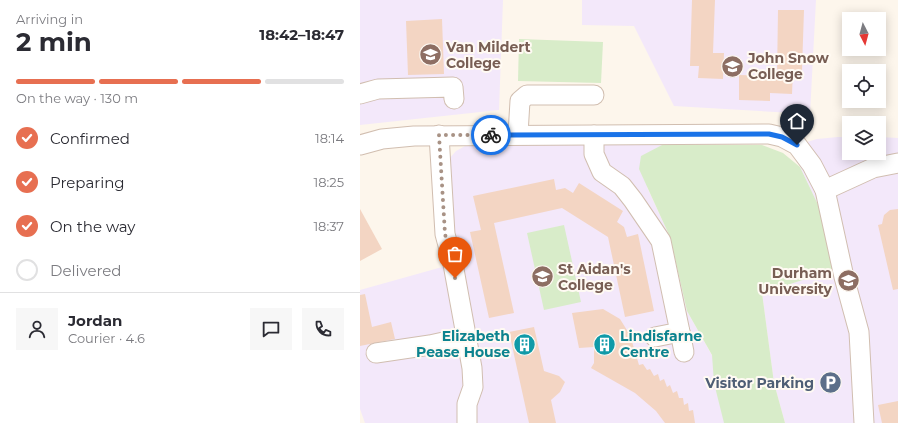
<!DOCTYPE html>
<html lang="en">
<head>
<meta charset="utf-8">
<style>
  body { margin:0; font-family:Montserrat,sans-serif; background:#f7f7f7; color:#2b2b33; height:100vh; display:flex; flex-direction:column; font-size:15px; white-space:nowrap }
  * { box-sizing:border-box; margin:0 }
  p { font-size:13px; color:#7c7c81 }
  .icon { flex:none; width:22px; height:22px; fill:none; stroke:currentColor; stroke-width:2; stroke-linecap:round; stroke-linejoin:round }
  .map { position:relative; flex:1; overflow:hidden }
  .drawer { display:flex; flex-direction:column; background:#fff; width:360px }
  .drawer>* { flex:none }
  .needle { width:26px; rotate:174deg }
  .controls { position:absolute; left:482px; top:12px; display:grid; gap:8px }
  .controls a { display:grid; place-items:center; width:44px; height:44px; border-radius:0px; background:#fff; box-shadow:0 2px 10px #0003; font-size:20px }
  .pin { position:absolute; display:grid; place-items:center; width:34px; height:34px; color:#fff; margin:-41px -17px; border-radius:50% 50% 50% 0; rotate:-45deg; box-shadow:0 0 4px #0007 }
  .pin .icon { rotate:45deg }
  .courier { position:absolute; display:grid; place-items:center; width:40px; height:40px; margin:-20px; border:3px solid #1a73e8; border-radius:50%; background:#fff; color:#222; box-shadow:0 1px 5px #0007 }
  .head em { font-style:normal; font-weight:700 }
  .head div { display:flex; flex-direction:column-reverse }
  .head { display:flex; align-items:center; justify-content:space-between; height:68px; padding:0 16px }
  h1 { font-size:26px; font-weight:700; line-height:30px }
  .bar { display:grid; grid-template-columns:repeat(4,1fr); gap:6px 4px; align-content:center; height:48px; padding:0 16px }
  .bar i { height:5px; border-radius:3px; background:#e1e1e2 }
  .bar .selected { background:#e76f51 }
  .bar p { grid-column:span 4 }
  .line { display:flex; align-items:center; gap:10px; padding:0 16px; border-top:1px solid #e1e1e2 }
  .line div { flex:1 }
  .round { display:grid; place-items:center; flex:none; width:42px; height:42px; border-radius:0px; background:#f7f7f7 }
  ol { padding:0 16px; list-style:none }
  li { display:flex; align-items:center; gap:12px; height:44px }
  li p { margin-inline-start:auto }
  li .icon { padding:4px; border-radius:50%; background:#e76f51; color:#fff; stroke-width:4 }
  li:last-child { color:#7c7c81 }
  li i { width:22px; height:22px; border:2px solid #e1e1e2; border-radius:50% }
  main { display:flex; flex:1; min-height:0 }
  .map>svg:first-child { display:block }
  .education { fill:#f3e8fa }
  .green { fill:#d8ecc9 }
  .building { fill:#f3d5c3 }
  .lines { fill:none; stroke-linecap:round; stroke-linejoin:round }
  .minor-casing { stroke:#d1beb0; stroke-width:21 }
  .minor { stroke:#fff; stroke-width:19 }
  .done { stroke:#a89285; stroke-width:4; stroke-dasharray:0 7.2 }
  .route { stroke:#1a73e8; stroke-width:5 }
  .labels { text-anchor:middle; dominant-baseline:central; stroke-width:4; stroke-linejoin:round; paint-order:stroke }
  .education-label { font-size:14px; font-weight:bold; fill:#785e54; stroke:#fffaf3; text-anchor:start }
  .culture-label { font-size:14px; font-weight:bold; fill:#0d838f; stroke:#fffaf3; text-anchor:end }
  .service-label { font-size:14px; font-weight:bold; fill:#4e5e75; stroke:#fffaf3; text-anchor:end }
</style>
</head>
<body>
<main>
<section class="drawer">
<div class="head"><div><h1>2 min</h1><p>Arriving in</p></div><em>18:42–18:47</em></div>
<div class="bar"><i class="selected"></i><i class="selected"></i><i class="selected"></i><i></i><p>On the way · 130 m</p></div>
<ol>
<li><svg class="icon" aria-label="check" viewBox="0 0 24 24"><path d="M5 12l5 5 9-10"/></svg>Confirmed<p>18:14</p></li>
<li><svg class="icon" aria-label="check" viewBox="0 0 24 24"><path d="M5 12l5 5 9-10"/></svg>Preparing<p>18:25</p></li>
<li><svg class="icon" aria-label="check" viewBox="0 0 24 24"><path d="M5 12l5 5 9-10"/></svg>On the way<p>18:37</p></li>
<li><i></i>Delivered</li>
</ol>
<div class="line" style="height:72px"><a class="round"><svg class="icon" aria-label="person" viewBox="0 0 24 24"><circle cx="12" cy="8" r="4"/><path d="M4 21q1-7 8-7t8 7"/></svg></a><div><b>Jordan</b><p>Courier · 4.6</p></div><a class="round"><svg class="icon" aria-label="chat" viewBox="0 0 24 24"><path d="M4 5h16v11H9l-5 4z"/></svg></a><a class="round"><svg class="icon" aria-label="phone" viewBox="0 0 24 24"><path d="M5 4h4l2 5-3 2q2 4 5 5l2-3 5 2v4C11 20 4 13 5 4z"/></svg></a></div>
</section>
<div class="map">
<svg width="538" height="423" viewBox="0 0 538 423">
  <rect width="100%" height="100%" fill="#fdf6ec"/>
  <g class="education">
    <polygon points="0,0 143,0 139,110 0,125"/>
    <polygon points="222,0 456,0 450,114 314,106 274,26 222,25"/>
    <polygon points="478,137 489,137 489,153 519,153 519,137 538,138 538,423 425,423 414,383 402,293 474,270 461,211 440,167 437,145 457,139"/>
    <polygon points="107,145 302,145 287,187 310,237 327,311 385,414 387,423 5,423 0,409 0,290 93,264 89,159 96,151"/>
  </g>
  <g class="green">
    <polygon points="159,39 243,42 241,83 158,81"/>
    <polygon points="302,145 402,145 423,153 440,167 461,211 474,270 402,293 414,383 425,423 364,423 354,383 352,355 327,311 310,237 279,169 281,156"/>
    <polygon points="204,225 221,302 184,310 167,233"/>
  </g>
  <g class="building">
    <polygon points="332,0 355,0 353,53 364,53 363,79 338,78 339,66 330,66"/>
    <polygon points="418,10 444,10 442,70 433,70 432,94 410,93 410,101 379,100 379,75 417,76"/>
    <polygon points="82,19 84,74 48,75 46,21"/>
    <polygon points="194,179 196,190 205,188 213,193 219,183 263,211 257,222 264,227 267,237 278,234 294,311 265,317 248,237 202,208 134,223 154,313 129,318 110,232 121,230 113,196"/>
    <polygon points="0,209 22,249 0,261"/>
    <polygon points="538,209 538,289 533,290 518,225 522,224 524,215 530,210"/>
    <polygon points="5,294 12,327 31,322 35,339 0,346 0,295"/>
    <polygon points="243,309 260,319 270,335 279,365 283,364 287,370 290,369 294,376 298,374 300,381 304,379 307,387 310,385 313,393 317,391 319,398 323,398 324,405 328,403 329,411 333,410 335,423 305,423 296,411 275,393 231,368 234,363 234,347 219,348 212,313"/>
    <polygon points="174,327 184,371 199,376 205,382 200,392 191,400 196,423 169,423 149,332"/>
    <polygon points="538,401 538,423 522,423 518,405"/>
  </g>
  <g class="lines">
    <defs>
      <g id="minor">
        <polyline points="0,94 18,89 93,87 94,99"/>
        <polyline points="158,134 160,101 167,95 234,95"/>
        <polyline points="79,135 85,234 93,264 112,368 113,387 107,404 107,423"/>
        <polyline points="234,135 234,154 242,172 262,186 273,200 301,241 320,332 295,337"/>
        <polyline points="0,145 22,139 54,136 409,134 422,137 437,145 452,165 465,190 484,277 499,332 504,423"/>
        <polyline points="465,190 513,168 538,163"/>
        <polyline points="320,332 324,352"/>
        <polyline points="16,353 70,345 106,337"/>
      </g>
    </defs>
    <use href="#minor" class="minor-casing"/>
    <use href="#minor" class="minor"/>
  </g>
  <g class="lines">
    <polyline class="done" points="95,278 85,234 79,135 131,135"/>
    <polyline class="route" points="131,135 409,134 422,137 437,145"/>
  </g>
  <defs>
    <symbol id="university-disc" viewBox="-11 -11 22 22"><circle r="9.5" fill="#8d6e63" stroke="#fffaf3"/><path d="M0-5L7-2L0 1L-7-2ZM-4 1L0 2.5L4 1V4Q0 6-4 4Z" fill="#fff"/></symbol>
    <symbol id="building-disc" viewBox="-11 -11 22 22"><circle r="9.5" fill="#0f9aa8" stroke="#fffaf3"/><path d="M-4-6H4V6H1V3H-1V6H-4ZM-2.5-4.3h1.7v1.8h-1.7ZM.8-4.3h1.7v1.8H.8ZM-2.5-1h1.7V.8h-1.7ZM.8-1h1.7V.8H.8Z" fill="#fff"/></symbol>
    <symbol id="parking-disc" viewBox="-11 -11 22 22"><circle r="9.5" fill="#5c6f8a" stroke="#fffaf3"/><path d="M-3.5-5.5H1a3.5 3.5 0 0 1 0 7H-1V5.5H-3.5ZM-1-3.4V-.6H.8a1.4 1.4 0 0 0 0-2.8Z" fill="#fff"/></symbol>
  </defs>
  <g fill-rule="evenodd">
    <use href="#university-disc" x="58" y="42" width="25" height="25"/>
    <use href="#university-disc" x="360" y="54" width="25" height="25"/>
    <use href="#university-disc" x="170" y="264" width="25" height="25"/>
    <use href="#university-disc" x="476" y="268" width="25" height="25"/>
    <use href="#building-disc" x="152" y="332" width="25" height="25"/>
    <use href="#building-disc" x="232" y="332" width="25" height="25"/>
    <use href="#parking-disc" x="458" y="370" width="25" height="25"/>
  </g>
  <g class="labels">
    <g class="education-label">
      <text x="86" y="47">Van Mildert<tspan x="86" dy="16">College</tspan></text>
      <text x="388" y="58">John Snow<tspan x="388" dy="16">College</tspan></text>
      <text x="198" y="269">St Aidan's<tspan x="198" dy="16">College</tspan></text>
      <text x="472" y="273" text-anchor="end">Durham<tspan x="472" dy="16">University</tspan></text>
    </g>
    <g class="culture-label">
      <text x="150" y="336">Elizabeth<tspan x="150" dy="16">Pease House</tspan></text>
      <text x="260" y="336" text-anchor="start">Lindisfarne<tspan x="260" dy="16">Centre</tspan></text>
    </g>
    <g class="service-label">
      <text x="454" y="383">Visitor Parking</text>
    </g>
  </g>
</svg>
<div class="controls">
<a><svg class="needle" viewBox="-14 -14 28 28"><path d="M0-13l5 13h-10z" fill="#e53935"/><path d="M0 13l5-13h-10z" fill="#7c7c81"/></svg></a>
<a><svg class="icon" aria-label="locate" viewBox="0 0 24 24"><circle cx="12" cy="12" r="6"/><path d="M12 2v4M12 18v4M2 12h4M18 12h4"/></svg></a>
<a><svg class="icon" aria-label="layers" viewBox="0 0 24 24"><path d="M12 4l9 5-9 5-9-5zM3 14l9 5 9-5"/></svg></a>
</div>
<div class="pin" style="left:95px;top:278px;background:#ea580c"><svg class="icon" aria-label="bag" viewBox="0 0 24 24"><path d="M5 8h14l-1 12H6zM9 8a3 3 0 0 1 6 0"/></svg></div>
<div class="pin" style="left:437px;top:145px;background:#1f2937"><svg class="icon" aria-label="home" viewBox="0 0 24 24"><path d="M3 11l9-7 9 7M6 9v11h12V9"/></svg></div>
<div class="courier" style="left:131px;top:135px"><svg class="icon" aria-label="bike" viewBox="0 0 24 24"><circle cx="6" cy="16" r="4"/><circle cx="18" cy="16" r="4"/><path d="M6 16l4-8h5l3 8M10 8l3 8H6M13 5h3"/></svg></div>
</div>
</main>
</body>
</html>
